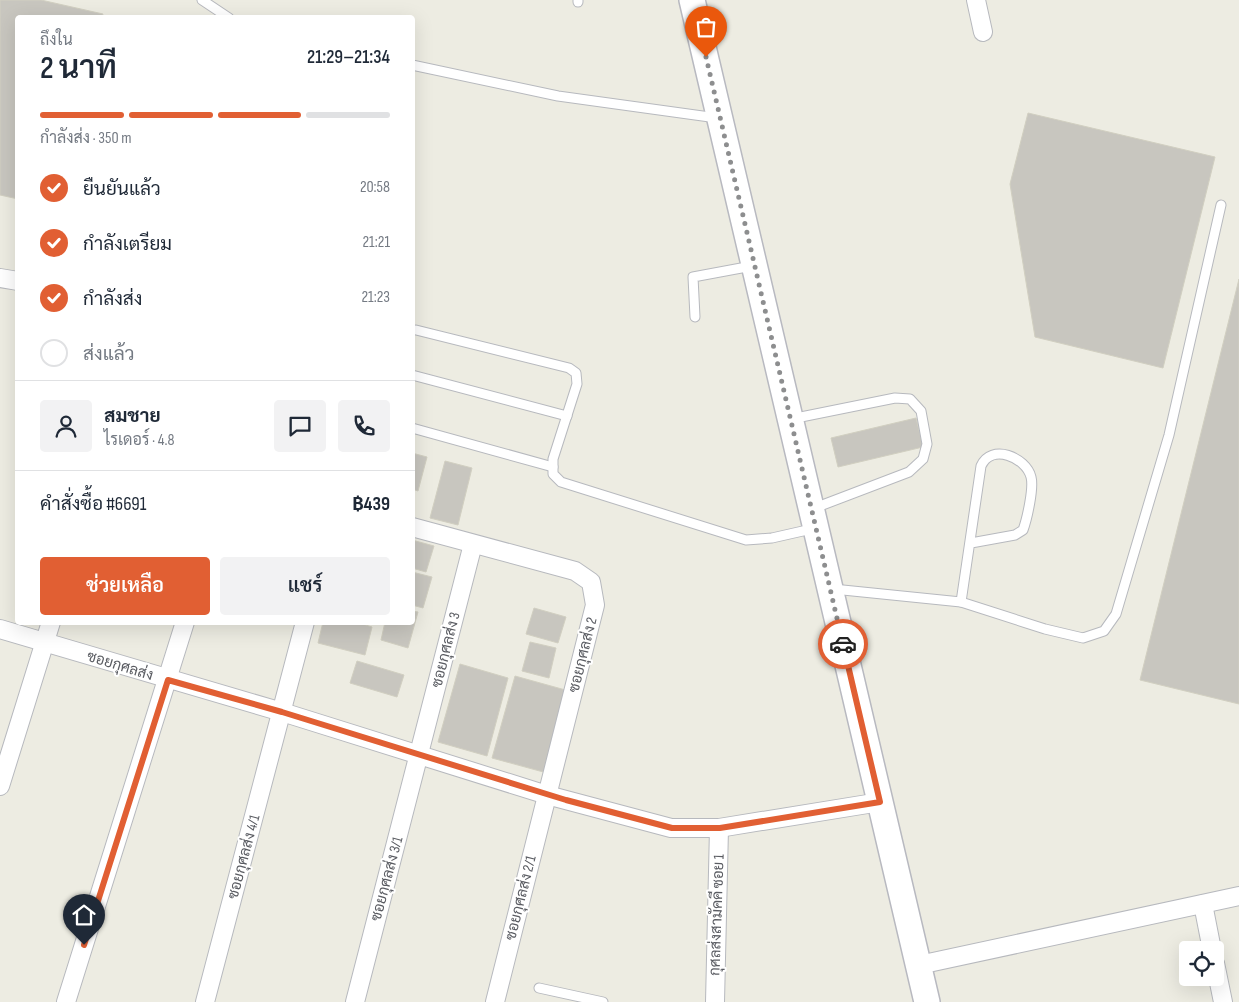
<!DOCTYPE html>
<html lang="th">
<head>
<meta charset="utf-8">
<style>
  body { margin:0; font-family:"Sofia Sans Condensed",Sarabun,sans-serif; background:#f2f2f3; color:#1f2937; height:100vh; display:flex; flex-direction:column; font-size:19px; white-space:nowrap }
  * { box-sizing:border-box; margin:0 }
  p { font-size:16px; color:#747a83 }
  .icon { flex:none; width:28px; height:28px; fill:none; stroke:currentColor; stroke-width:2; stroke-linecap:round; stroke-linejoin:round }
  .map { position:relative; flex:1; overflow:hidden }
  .side { position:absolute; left:15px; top:15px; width:400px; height:610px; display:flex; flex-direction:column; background:#fff; border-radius:5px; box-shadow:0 5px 20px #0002 }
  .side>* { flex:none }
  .buttons { position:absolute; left:1179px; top:941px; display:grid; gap:10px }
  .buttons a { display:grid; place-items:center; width:45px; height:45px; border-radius:5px; background:#fff; box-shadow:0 5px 20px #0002; font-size:25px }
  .pin { position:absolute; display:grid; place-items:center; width:42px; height:42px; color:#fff; margin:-51px -21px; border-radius:50% 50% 50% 0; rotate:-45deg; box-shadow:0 0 5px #0007 }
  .pin .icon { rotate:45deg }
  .courier { position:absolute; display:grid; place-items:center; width:50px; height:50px; margin:-25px; border:4px solid #e15f33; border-radius:50%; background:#fff; color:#222; box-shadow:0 1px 6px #0007 }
  .headline em { font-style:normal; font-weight:600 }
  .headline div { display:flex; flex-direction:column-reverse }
  .headline { display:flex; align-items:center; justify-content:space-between; height:85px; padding:0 25px }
  h1 { font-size:32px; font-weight:600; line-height:38px }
  .bar { display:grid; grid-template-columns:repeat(4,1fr); gap:8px 5px; align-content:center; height:60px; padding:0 25px }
  .bar i { height:6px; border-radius:4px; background:#e0e1e3 }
  .bar .selected { background:#e15f33 }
  .bar p { grid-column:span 4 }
  .line { display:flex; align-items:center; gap:12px; padding:0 25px; border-top:1px solid #e0e1e3 }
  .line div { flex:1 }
  .round { display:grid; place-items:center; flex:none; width:52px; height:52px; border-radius:5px; background:#f2f2f3 }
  ol { padding:0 25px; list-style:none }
  li { display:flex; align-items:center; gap:15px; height:55px }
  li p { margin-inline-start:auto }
  li .icon { padding:5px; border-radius:50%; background:#e15f33; color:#fff; stroke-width:4 }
  li:last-child { color:#747a83 }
  li i { width:28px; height:28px; border:2px solid #e0e1e3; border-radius:50% }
  .cta { display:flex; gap:10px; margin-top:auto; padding:10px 25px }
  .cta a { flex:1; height:58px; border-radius:5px; background:#e15f33; color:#fff; font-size:20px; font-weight:600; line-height:58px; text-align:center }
  .cta a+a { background:#f2f2f3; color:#1f2937 }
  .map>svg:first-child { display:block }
  .building { fill:#c8c6bf; stroke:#d1cfc1 }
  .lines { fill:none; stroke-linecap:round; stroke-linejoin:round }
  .lane-casing { stroke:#b7b9be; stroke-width:11 }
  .street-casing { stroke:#b7b9be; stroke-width:20 }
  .secondary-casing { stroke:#b8b9c0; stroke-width:28 }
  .lane { stroke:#fff; stroke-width:9 }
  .street { stroke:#fff; stroke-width:18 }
  .secondary { stroke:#fff; stroke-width:25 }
  .done { stroke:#8d8e8f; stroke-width:5; stroke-dasharray:0 9 }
  .route { stroke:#e15f33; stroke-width:6 }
  .labels { text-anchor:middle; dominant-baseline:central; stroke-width:4; stroke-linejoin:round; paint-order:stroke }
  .street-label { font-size:15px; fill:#5a5c62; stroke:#fff }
</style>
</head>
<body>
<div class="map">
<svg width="1239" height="1002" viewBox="0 0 1239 1002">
  <rect width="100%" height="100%" fill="#edece2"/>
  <g class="building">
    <polygon points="0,0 41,0 103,14 102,18 18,18 18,199 0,195"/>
    <polygon points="1028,113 1215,157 1163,368 1035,337 1010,184"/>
    <polygon points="1239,279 1239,704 1140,680"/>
    <polygon points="916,418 923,447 838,467 831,438"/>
    <polygon points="412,453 427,457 418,491 412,489"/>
    <polygon points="445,461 472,468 458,525 430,518"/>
    <polygon points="412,540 434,546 426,572 412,568"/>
    <polygon points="412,572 432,577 423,608 412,605"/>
    <polygon points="534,608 566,617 558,643 526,634"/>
    <polygon points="412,611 418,612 408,648 381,640 385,622 412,622"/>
    <polygon points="323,622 356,622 372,627 365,655 318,643"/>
    <polygon points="530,642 556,648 549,678 522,671"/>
    <polygon points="357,661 404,675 397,697 350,683"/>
    <polygon points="460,664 508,678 487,756 438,742"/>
    <polygon points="515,676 569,691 547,773 492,758"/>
  </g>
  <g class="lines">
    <defs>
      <g id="lane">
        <polyline points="202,0 229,18"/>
        <polyline points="578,2 578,0"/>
        <polyline points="412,65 558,96 717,118"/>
        <polyline points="695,317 693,277 752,266"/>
        <polyline points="416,330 569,368 576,373 577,384 553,459 553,474 561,482 746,540 772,538 816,528"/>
        <polyline points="412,375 567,416"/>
        <polyline points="791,419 895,398 910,399 921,411 927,444 923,459 909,472 812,509"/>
        <polyline points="412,428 553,467"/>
        <polyline points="833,589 961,602 1045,629 1083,638 1104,631 1116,614 1169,435 1221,205"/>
        <path d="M 961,602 L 981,466 C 991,443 1026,457 1031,477 C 1034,488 1027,519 1023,530 L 1015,535 L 971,543"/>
        <polyline points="539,988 603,1002"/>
      </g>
      <g id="street">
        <polyline points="976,0 983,32"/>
        <polyline points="0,278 18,281"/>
        <polyline points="412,527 575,571 591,582 595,605 495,1002"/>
        <polyline points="0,629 282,712 547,795 671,828 719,828 880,802"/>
        <polyline points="0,786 51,622"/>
        <polyline points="1203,904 1212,950"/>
        <polyline points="1215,963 1223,1002"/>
        <polyline points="919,965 1239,896"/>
        <polyline points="66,1002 185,622"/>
        <polyline points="205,1002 305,622"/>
        <polyline points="355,1002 473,544"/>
        <polyline points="715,1002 719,828"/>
      </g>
      <polyline id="secondary" points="692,0 927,1002"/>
    </defs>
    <use href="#lane" class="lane-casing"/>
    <use href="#street" class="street-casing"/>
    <use href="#secondary" class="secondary-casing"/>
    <use href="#lane" class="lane"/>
    <use href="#street" class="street"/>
    <use href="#secondary" class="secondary"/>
  </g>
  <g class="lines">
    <polyline class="done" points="706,57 843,644"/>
    <polyline class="route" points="84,945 168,680 282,712 566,800 672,828 720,828 880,802 843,644"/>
  </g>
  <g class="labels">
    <g class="street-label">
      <text transform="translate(446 650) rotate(-76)">ซอยกุศลส่ง 3</text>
      <text transform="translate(583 655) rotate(-76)">ซอยกุศลส่ง 2</text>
      <text transform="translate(120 666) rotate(17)">ซอยกุศลส่ง</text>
      <text transform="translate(244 857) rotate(-75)">ซอยกุศลส่ง 4/1</text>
      <text transform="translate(387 879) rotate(-75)">ซอยกุศลส่ง 3/1</text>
      <text transform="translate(521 898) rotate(-76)">ซอยกุศลส่ง 2/1</text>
      <text transform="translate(717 915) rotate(-88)">กุศลส่งสามัคคี ซอย 1</text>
    </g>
  </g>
</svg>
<div class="buttons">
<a><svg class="icon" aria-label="locate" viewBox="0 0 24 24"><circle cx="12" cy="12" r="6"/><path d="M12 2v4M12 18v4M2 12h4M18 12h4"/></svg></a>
</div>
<div class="pin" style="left:706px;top:57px;background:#ea580c"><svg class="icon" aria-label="bag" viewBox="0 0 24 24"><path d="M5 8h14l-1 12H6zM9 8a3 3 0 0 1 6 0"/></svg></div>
<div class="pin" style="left:84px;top:945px;background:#1f2937"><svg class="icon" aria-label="home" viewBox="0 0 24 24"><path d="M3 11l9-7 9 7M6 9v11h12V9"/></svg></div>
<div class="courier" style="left:843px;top:644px"><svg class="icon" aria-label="car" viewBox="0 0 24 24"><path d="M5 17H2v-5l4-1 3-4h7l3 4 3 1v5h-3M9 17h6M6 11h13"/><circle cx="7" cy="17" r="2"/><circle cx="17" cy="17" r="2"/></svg></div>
<section class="side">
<div class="headline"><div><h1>2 นาที</h1><p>ถึงใน</p></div><em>21:29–21:34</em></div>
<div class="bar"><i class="selected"></i><i class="selected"></i><i class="selected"></i><i></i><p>กำลังส่ง · 350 m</p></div>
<ol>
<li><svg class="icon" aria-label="check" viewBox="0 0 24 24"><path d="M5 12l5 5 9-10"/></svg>ยืนยันแล้ว<p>20:58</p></li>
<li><svg class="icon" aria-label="check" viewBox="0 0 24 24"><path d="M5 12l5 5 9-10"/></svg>กำลังเตรียม<p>21:21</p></li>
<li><svg class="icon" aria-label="check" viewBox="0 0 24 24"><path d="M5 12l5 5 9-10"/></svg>กำลังส่ง<p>21:23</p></li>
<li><i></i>ส่งแล้ว</li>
</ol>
<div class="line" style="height:90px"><a class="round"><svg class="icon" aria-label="person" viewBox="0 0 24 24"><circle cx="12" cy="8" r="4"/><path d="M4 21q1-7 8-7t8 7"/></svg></a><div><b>สมชาย</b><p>ไรเดอร์ · 4.8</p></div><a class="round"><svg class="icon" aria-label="chat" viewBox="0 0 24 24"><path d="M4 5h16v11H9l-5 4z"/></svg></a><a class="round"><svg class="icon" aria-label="phone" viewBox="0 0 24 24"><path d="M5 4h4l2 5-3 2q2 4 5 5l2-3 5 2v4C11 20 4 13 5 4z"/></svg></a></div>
<div class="line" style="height:65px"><div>คำสั่งซื้อ #6691</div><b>฿439</b></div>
<div class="cta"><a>ช่วยเหลือ</a><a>แชร์</a></div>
</section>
</div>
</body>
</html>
